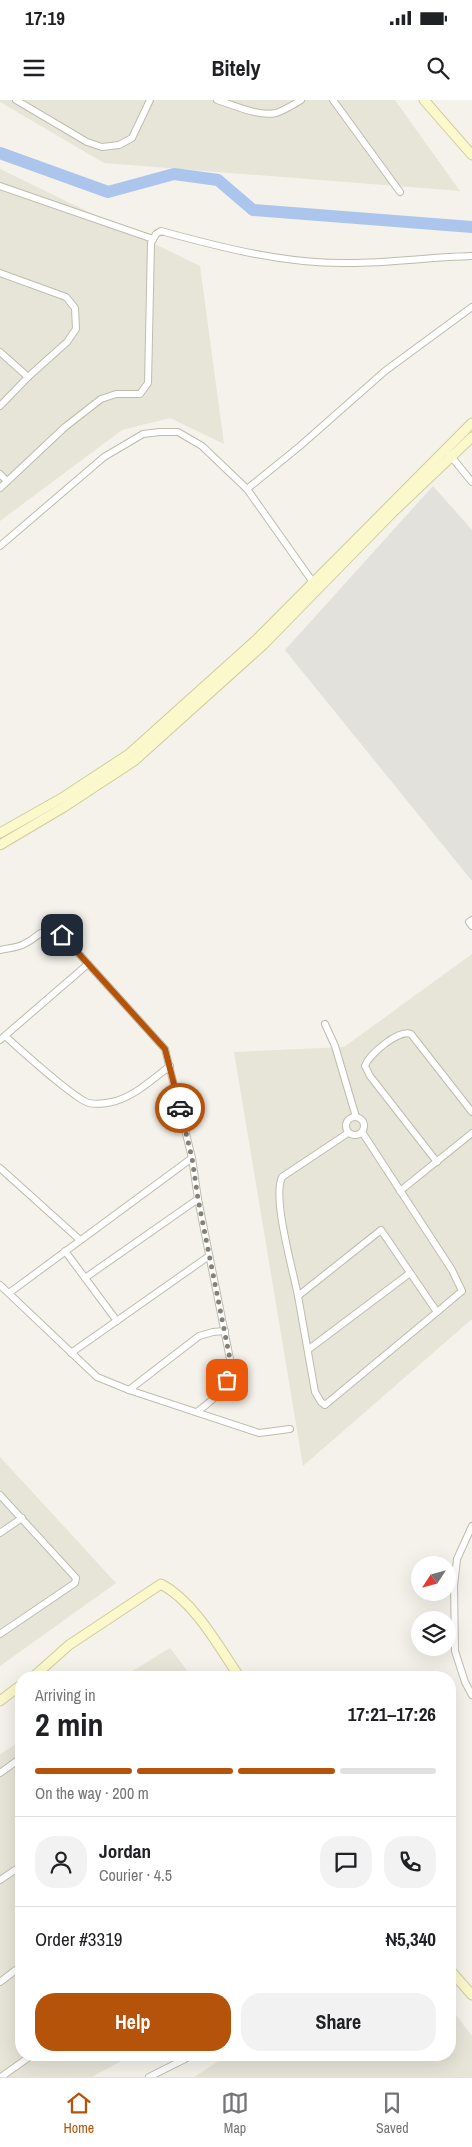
<!DOCTYPE html>
<html lang="en">
<head>
<meta charset="utf-8">
<style>
  body { margin:0; font-family:"Archivo Narrow",sans-serif; background:#f2f2f2; color:#202124; height:100vh; display:flex; flex-direction:column; font-size:19px; white-space:nowrap }
  * { box-sizing:border-box; margin:0 }
  p { font-size:16px; color:#757577 }
  .icon { flex:none; width:28px; height:28px; fill:none; stroke:currentColor; stroke-width:2; stroke-linecap:round; stroke-linejoin:round }
  .map { position:relative; flex:1; overflow:hidden }
  .drawer { position:absolute; left:15px; top:1571px; width:441px; height:390px; display:flex; flex-direction:column; background:#fff; border-radius:20px; box-shadow:0 5px 20px #0002 }
  .drawer>* { flex:none }
  .needle { width:32px; rotate:234deg }
  .controls { position:absolute; left:411px; top:1456px; display:grid; gap:10px }
  .controls a { display:grid; place-items:center; width:45px; height:45px; border-radius:50%; background:#fff; box-shadow:0 5px 20px #0002; font-size:25px }
  .pin { position:absolute; display:grid; place-items:center; width:42px; height:42px; color:#fff; margin:-21px; border-radius:10px; box-shadow:0 2px 8px #0006 }
  .courier { position:absolute; display:grid; place-items:center; width:50px; height:50px; margin:-25px; border:4px solid #b45309; border-radius:50%; background:#fff; color:#222; box-shadow:0 1px 6px #0007 }
  .overview em { font-style:normal; font-weight:700 }
  .overview div { display:flex; flex-direction:column-reverse }
  .overview { display:flex; align-items:center; justify-content:space-between; height:85px; padding:0 20px }
  h1 { font-size:32px; font-weight:700; line-height:38px }
  .bar { display:grid; grid-template-columns:repeat(4,1fr); gap:8px 5px; align-content:center; height:60px; padding:0 20px }
  .bar i { height:6px; border-radius:4px; background:#e0e0e0 }
  .bar .selected { background:#b45309 }
  .bar p { grid-column:span 4 }
  .line { display:flex; align-items:center; gap:12px; padding:0 20px; border-top:1px solid #e0e0e0 }
  .line div { flex:1 }
  .round { display:grid; place-items:center; flex:none; width:52px; height:52px; border-radius:20px; background:#f2f2f2 }
  .button { display:flex; gap:10px; margin-top:auto; padding:10px 20px }
  .button a { flex:1; height:58px; border-radius:20px; background:#b45309; color:#fff; font-size:20px; font-weight:700; line-height:58px; text-align:center }
  .button a+a { background:#f2f2f2; color:#202124 }
  .status { display:flex; justify-content:space-between; align-items:center; height:35px; padding:0 25px; background:#fff; direction:ltr }
  .status svg { height:14px; fill:currentColor }
  header { display:flex; justify-content:space-between; align-items:center; height:65px; padding:0 20px; background:#fff; font-size:22px; font-weight:700 }
  .tabs { display:flex; justify-content:space-around; align-items:center; height:70px; border-top:1px solid #e0e0e0; background:#fff; font-size:14px; color:#757577 }
  .tabs a { display:grid; justify-items:center; gap:2px }
  .tabs .selected { color:#b45309 }
  .map>svg:first-child { display:block }
  .residential { fill:#e7e5d8 }
  .industrial { fill:#e3e1db }
  .lines { fill:none; stroke-linecap:round; stroke-linejoin:round }
  .river { stroke:#abc5ec; stroke-width:12 }
  .street-casing { stroke:#bfbcad; stroke-width:8 }
  .secondary-casing { stroke:#d0cc9c; stroke-width:11 }
  .street { stroke:#fff; stroke-width:6 }
  .secondary { stroke:#fbf8cc; stroke-width:9 }
  .done { stroke:#848176; stroke-width:5; stroke-dasharray:0 9 }
  .route { stroke:#b45309; stroke-width:6 }
</style>
</head>
<body>
<div class="status"><b>17:19</b><svg viewBox="0 0 49 12"><path d="M0 12V9h3v3zM5 12V6h3v6zM10 12V3h3v9zM15 12V0h3v12zM26 1h20v11H26zM47 4h2v5h-2z"/></svg></div>
<header><svg class="icon" aria-label="menu" viewBox="0 0 24 24"><path d="M4 6h16M4 12h16M4 18h16"/></svg>Bitely<svg class="icon" aria-label="search" viewBox="0 0 24 24"><circle cx="10" cy="10" r="6"/><path d="M15 15l6 6"/></svg></header>
<div class="map">
<svg width="472" height="1977" viewBox="0 0 472 1977">
  <rect width="100%" height="100%" fill="#f4f2ea"/>
  <g class="residential">
    <polygon points="0,0 395,0 460,91 104,63 0,2"/>
    <polygon points="0,69 200,166 224,344 170,318 122,330 0,421"/>
    <polygon points="472,854 472,1219 303,1366 234,952 344,947"/>
    <polygon points="0,1357 116,1483 0,1566"/>
    <polygon points="170,1548 192,1577 123,1577"/>
    <polygon points="21,1641 21,1955 132,1955 92,1977 0,1977 0,1654"/>
    <polygon points="450,1907 472,1936 472,1977 194,1977 228,1955 450,1955"/>
  </g>
  <polygon class="industrial" points="433,386 472,430 472,781 285,550"/>
  <g class="lines">
    <polyline class="river" points="0,53 108,92 174,74 218,80 253,110 472,127"/>
    <defs>
      <g id="street">
        <polyline points="16,0 87,42 102,47 119,45 132,38 150,0"/>
        <path d="M 217,0 C 234,5 258,17 276,13 C 285,10 293,5 301,0"/>
        <polyline points="333,0 400,92"/>
        <polyline points="0,86 153,139"/>
        <polyline points="0,173 66,197 75,208 76,229 67,242 28,277 0,306"/>
        <polyline points="0,252 28,277"/>
        <polyline points="445,349 472,382"/>
        <polyline points="0,374 7,381"/>
        <path d="M 0,388 L 65,327 L 101,299 L 116,294 L 140,294 L 148,283 L 151,143 L 156,134 L 161,131 C 223,148 285,164 349,163 C 390,163 431,157 472,156"/>
        <polyline points="247,389 300,346 385,271 472,207"/>
        <polyline points="0,446 104,357 143,334 160,332 178,332 202,346 247,389 315,485"/>
        <polyline points="472,820 469,822 472,826"/>
        <path d="M 0,850 C 8,848 17,848 24,844 C 44,835 35,827 62,835 L 165,949 L 192,1058"/>
        <polyline points="325,924 335,946 356,1017"/>
        <path d="M 5,936 C 20,949 74,999 89,1003 C 97,1005 108,1003 116,1001 C 136,995 154,978 170,966"/>
        <polyline points="0,940 88,864"/>
        <circle cx="355" cy="1026" r="9"/>
        <polyline points="362,1032 452,1170 462,1191 437,1212"/>
        <path d="M 437,1062 L 370,976 L 365,966 C 369,954 399,929 411,934 L 472,1012"/>
        <polyline points="0,1068 80,1140"/>
        <polyline points="400,1091 472,1033"/>
        <polygon points="381,1130 437,1212 325,1305 321,1302 315,1292 298,1196"/>
        <polyline points="65,1151 117,1221"/>
        <polyline points="85,1178 198,1099"/>
        <polyline points="0,1185 97,1277 129,1290 259,1333 290,1329"/>
        <path d="M 9,1193 L 192,1058 L 198,1099 L 231,1264 C 224,1292 219,1295 197,1312"/>
        <path d="M 298,1196 C 293,1170 272,1098 282,1077 L 348,1033"/>
        <polyline points="309,1249 410,1173"/>
        <polyline points="71,1253 209,1156"/>
        <polyline points="129,1290 199,1236 213,1232 225,1231"/>
        <polyline points="0,1395 76,1478 75,1483 0,1534"/>
        <polyline points="472,1426 457,1459 454,1486 455,1551 465,1582 472,1595"/>
        <polyline points="0,1433 22,1418"/>
        <polyline points="0,1673 21,1658"/>
        <polyline points="0,1780 21,1766"/>
        <polyline points="0,1882 21,1866"/>
        <polyline points="1,1977 32,1955"/>
        <polyline points="149,1977 193,1955"/>
      </g>
      <g id="secondary">
        <polyline points="424,0 472,55"/>
        <polyline points="0,733 62,698 129,654 257,539 472,323"/>
        <polyline points="0,745 64,707 134,661 263,545 393,412 472,337"/>
        <path d="M 32,1578 L 69,1545 L 161,1484 C 194,1501 219,1547 240,1578"/>
        <polyline points="0,1601 21,1585"/>
        <polyline points="450,1870 472,1895"/>
      </g>
    </defs>
    <use href="#street" class="street-casing"/>
    <use href="#secondary" class="secondary-casing"/>
    <use href="#street" class="street"/>
    <use href="#secondary" class="secondary"/>
  </g>
  <g class="lines">
    <polyline class="done" points="180,1008 192,1058 198,1099 231,1264 227,1280"/>
    <polyline class="route" points="62,835 165,949 180,1008"/>
  </g>
</svg>
<div class="controls">
<a><svg class="needle" viewBox="-14 -14 28 28"><path d="M0-13l5 13h-10z" fill="#e53935"/><path d="M0 13l5-13h-10z" fill="#757577"/></svg></a>
<a><svg class="icon" aria-label="layers" viewBox="0 0 24 24"><path d="M12 4l9 5-9 5-9-5zM3 14l9 5 9-5"/></svg></a>
</div>
<div class="pin" style="left:227px;top:1280px;background:#ea580c"><svg class="icon" aria-label="bag" viewBox="0 0 24 24"><path d="M5 8h14l-1 12H6zM9 8a3 3 0 0 1 6 0"/></svg></div>
<div class="pin" style="left:62px;top:835px;background:#1f2937"><svg class="icon" aria-label="home" viewBox="0 0 24 24"><path d="M3 11l9-7 9 7M6 9v11h12V9"/></svg></div>
<div class="courier" style="left:180px;top:1008px"><svg class="icon" aria-label="car" viewBox="0 0 24 24"><path d="M5 17H2v-5l4-1 3-4h7l3 4 3 1v5h-3M9 17h6M6 11h13"/><circle cx="7" cy="17" r="2"/><circle cx="17" cy="17" r="2"/></svg></div>
<section class="drawer">
<div class="overview"><div><h1>2 min</h1><p>Arriving in</p></div><em>17:21–17:26</em></div>
<div class="bar"><i class="selected"></i><i class="selected"></i><i class="selected"></i><i></i><p>On the way · 200 m</p></div>
<div class="line" style="height:90px"><a class="round"><svg class="icon" aria-label="person" viewBox="0 0 24 24"><circle cx="12" cy="8" r="4"/><path d="M4 21q1-7 8-7t8 7"/></svg></a><div><b>Jordan</b><p>Courier · 4.5</p></div><a class="round"><svg class="icon" aria-label="chat" viewBox="0 0 24 24"><path d="M4 5h16v11H9l-5 4z"/></svg></a><a class="round"><svg class="icon" aria-label="phone" viewBox="0 0 24 24"><path d="M5 4h4l2 5-3 2q2 4 5 5l2-3 5 2v4C11 20 4 13 5 4z"/></svg></a></div>
<div class="line" style="height:65px"><div>Order #3319</div><b>₦5,340</b></div>
<div class="button"><a>Help</a><a>Share</a></div>
</section>
</div>
<nav class="tabs">
<a class="selected"><svg class="icon" aria-label="home" viewBox="0 0 24 24"><path d="M3 11l9-7 9 7M6 9v11h12V9"/></svg>Home</a>
<a><svg class="icon" aria-label="map" viewBox="0 0 24 24"><path d="M3 6l6-2 6 2 6-2v14l-6 2-6-2-6 2zM9 4v14M15 6v14"/></svg>Map</a>
<a><svg class="icon" aria-label="saved" viewBox="0 0 24 24"><path d="M7 4h10v16l-5-4-5 4z"/></svg>Saved</a>
</nav>
</body>
</html>
